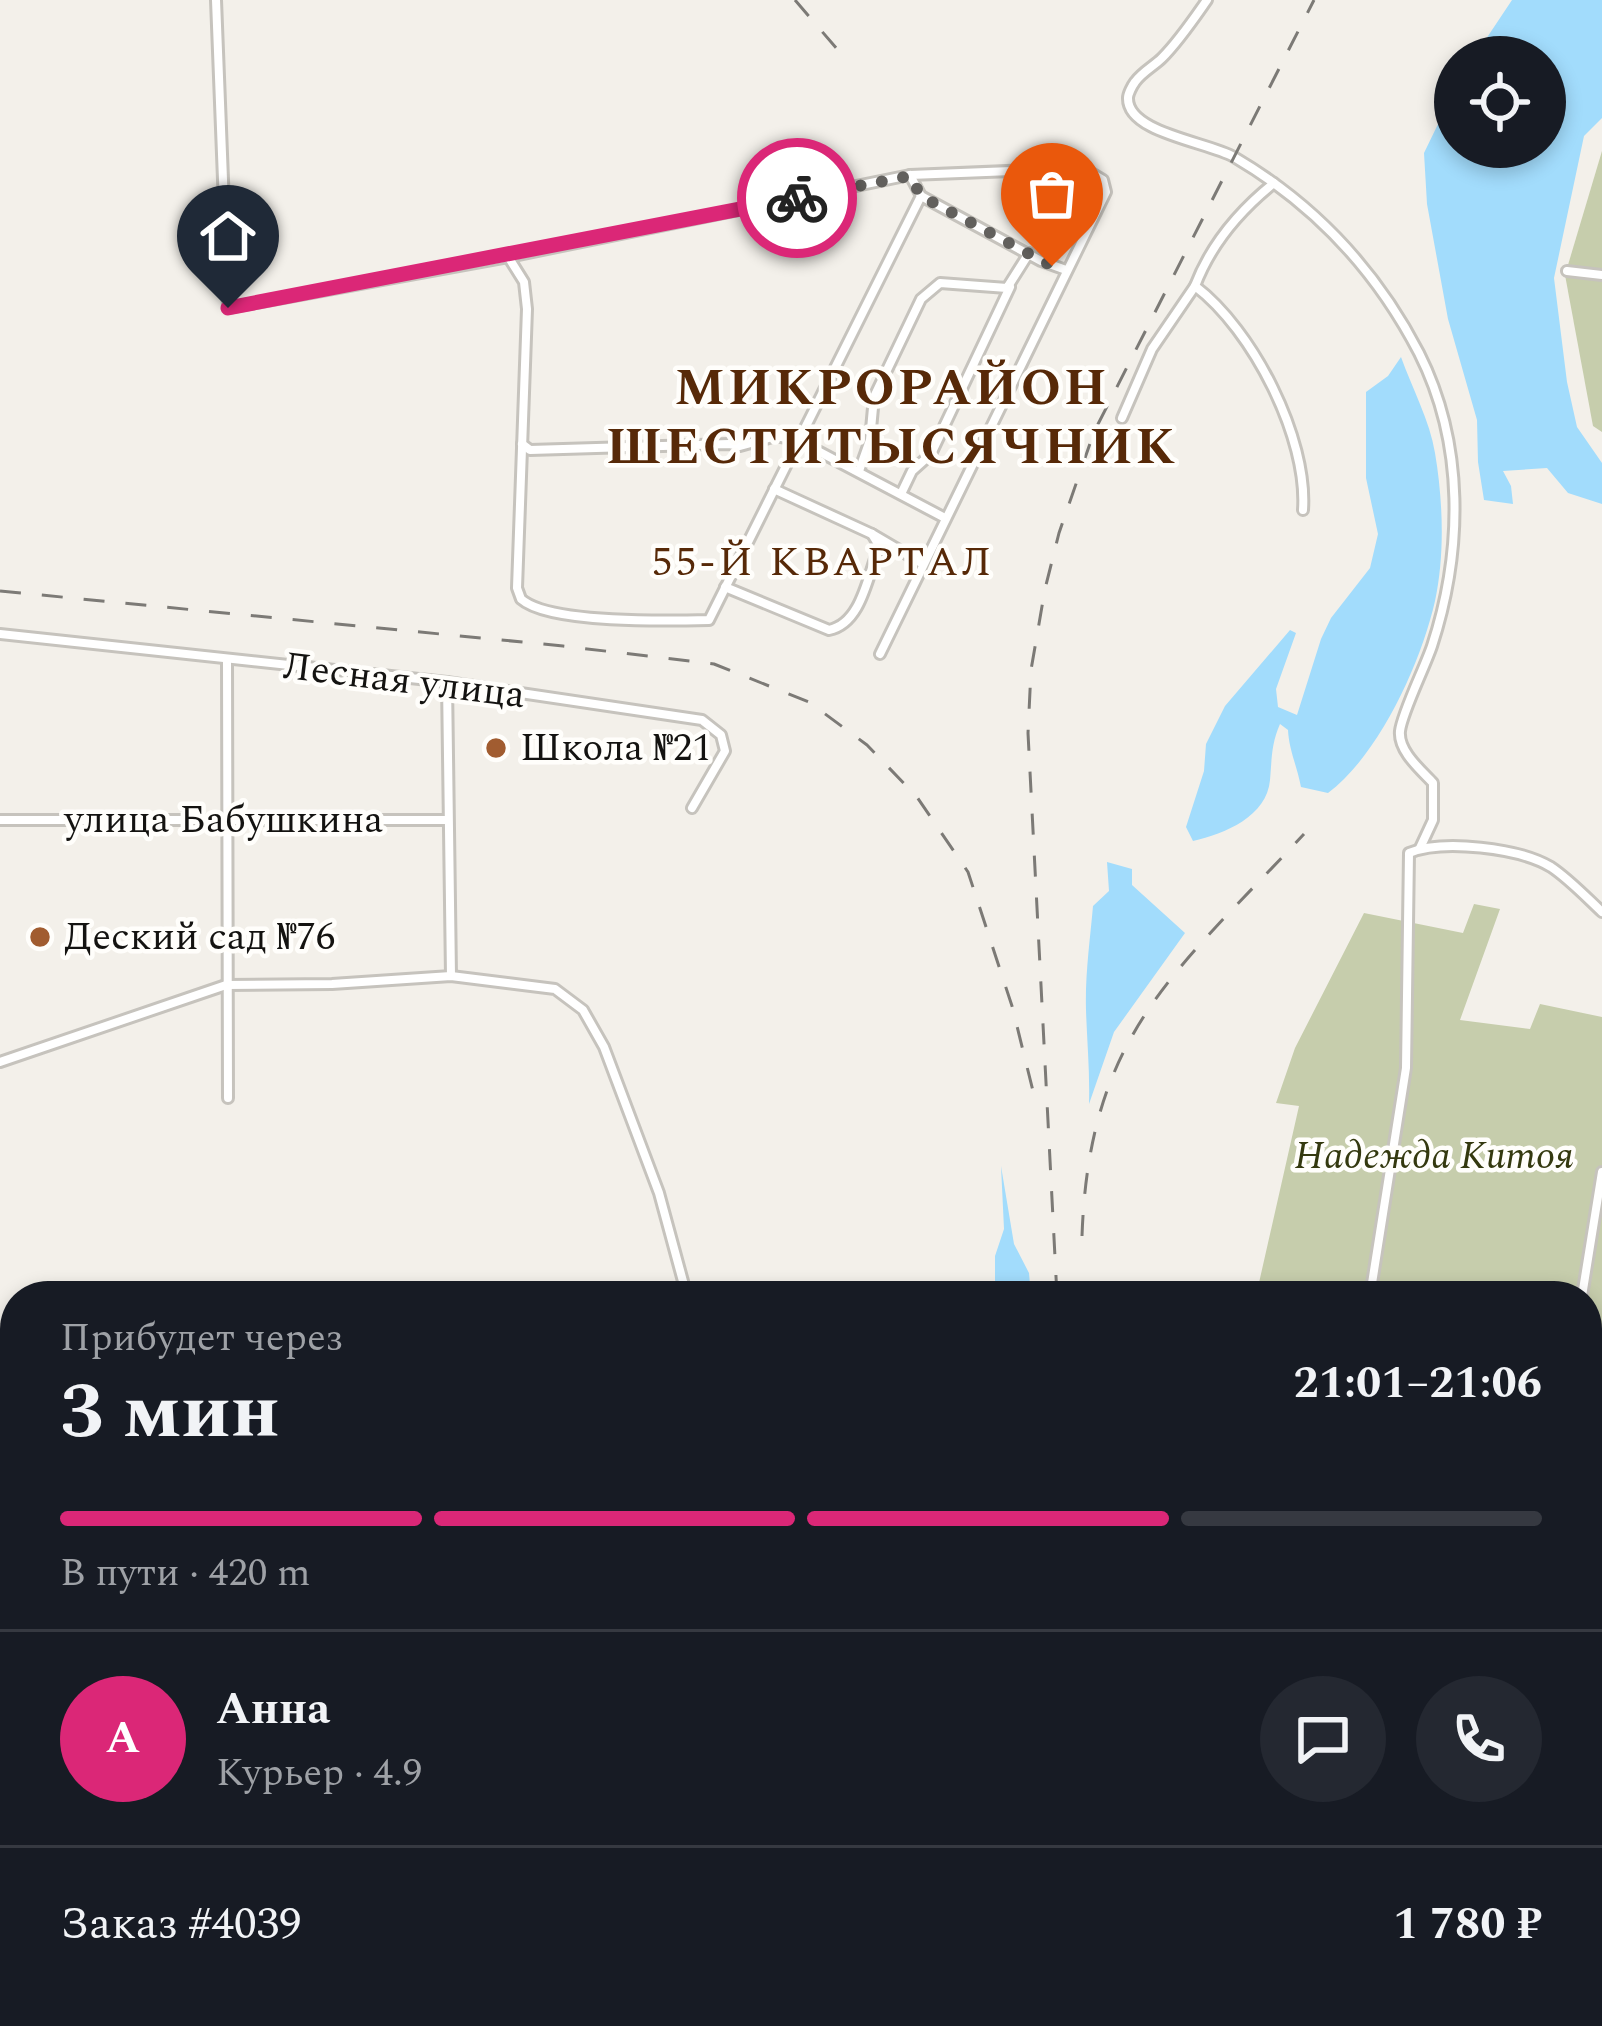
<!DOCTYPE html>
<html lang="ru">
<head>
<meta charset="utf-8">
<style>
  body { margin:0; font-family:Spectral,serif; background:#242831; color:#f1f3f6; height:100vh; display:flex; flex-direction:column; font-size:45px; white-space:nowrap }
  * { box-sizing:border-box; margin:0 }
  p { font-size:39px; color:#9ea1a6 }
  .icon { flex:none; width:66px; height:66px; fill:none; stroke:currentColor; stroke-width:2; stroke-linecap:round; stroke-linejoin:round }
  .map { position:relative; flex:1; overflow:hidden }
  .sheet { position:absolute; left:0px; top:1281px; width:1602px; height:747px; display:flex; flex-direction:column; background:#171b24; border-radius:48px 48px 0 0; box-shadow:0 6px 18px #0003 }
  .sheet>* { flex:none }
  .controls { position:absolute; left:1434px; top:36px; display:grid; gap:24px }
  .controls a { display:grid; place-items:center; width:132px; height:132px; border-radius:50%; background:#171b24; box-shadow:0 6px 18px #0003; font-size:60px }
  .pin { position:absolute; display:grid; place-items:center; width:102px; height:102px; color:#fff; margin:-123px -51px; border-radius:50% 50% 50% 0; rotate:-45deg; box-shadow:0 0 12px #0007 }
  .pin .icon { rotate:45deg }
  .courier { position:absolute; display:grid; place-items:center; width:120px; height:120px; margin:-60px; border:9px solid #db2777; border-radius:50%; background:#fff; color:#222; box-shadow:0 3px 15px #0007 }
  .headline em { font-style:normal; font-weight:700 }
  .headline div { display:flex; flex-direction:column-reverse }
  .headline { display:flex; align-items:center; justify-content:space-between; height:204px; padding:0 60px }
  h1 { font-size:78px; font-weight:700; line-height:90px }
  .bar { display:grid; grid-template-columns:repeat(4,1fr); gap:18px 12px; align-content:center; height:144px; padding:0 60px }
  .bar i { height:15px; border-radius:9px; background:#363941 }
  .bar .on { background:#db2777 }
  .bar p { grid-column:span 4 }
  .line { display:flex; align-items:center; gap:30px; padding:0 60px; border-top:3px solid #363941 }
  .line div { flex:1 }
  .round { display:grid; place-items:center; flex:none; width:126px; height:126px; border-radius:63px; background:#242831 }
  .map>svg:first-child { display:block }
  .green { fill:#c6cdac }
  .water { fill:#a2dcfc }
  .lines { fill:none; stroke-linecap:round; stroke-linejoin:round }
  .stream { stroke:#a2dcfc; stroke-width:3 }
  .street-casing { stroke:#c6c3bd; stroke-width:14 }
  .street { stroke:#fff; stroke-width:8 }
  .rail { stroke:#7c7a76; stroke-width:3; stroke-dasharray:21 21; stroke-linecap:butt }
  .done { stroke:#62605d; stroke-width:12; stroke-dasharray:0 21.6 }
  .route { stroke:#db2777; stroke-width:15 }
  .poi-dot { fill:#a15c30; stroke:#fffefb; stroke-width:4.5 }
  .labels { text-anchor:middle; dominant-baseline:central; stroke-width:9; stroke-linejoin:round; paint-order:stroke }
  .street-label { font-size:39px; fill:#141311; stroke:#fffefb }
  .poi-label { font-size:39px; fill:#141311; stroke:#fffefb; text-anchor:start }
  .park-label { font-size:39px; font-style:italic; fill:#34390f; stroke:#fffefb }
  .neighbourhood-label { font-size:42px; letter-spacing:3px; fill:#572908; stroke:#fffefb }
  .district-label { font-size:51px; font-weight:bold; letter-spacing:3px; fill:#572908; stroke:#fffefb }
</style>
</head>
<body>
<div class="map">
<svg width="1602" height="2026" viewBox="0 0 1602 2026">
  <rect width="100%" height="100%" fill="#f3f0ea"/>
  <g class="green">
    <polygon points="1602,151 1602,432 1593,426 1565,275"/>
    <polygon points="1474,904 1500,909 1460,1020 1530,1029 1540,1004 1602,1017 1602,1513 1587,1508 1587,1296 1256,1296 1299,1106 1276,1103 1295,1048 1364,913 1463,933"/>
  </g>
  <g class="water">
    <polygon points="1512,0 1602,0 1602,118 1584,136 1554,278 1567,382 1577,427 1602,463 1602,504 1568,493 1547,468 1503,471 1511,486 1513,504 1484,500 1478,462 1477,420 1448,319 1427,204 1424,153 1455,89 1455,147 1545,147 1545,57 1474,57"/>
    <path d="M 1401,357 C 1412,388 1430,421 1435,453 C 1443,500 1445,555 1435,601 C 1421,663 1379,755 1328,793 L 1301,787 C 1297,766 1289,750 1288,730 L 1280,724 C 1271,745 1272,758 1270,780 C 1267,816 1225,834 1193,841 L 1186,827 L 1204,771 L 1206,744 L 1225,706 L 1290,630 L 1296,633 L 1276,689 L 1278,707 L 1297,715 L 1321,639 L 1331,618 L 1370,568 L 1378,534 L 1366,478 L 1366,392 L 1388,376 Z"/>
    <path d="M 1107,862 L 1132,869 L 1132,885 L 1185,933 L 1114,1032 L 1089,1104 C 1090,1072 1087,1042 1086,1010 C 1085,975 1090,940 1093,906 L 1109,891 Z"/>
    <polygon points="1001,1166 1014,1244 1029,1273 1031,1296 995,1296 995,1256 1004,1229"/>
    <polygon points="15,1413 15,1592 0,1585 0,1418"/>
    <polygon points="15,1818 15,2013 262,2013 272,2026 0,2026 0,1830"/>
  </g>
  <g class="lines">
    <g class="stream">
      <polyline points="1587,1467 1602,1456"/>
      <polyline points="1587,1689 1602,1719"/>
      <polyline points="1587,1935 1600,1925 1602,1915"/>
      <polyline points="1478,2026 1493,2013"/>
    </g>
    <defs>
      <g id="street">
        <polyline points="216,0 228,308 508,257 910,175 1083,168 1103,180 1106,192 880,654"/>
        <path d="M 1207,0 C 1193,20 1179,41 1162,58 C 1154,66 1142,72 1135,82 C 1132,86 1128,94 1128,98 C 1127,133 1208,142 1234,157 C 1314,204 1376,270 1419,353 C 1465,444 1463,551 1432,646 C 1425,667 1402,713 1400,731 C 1398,751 1421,770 1433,783 L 1433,820 L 1420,848"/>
        <path d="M 1274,183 C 1239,211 1211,244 1195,286 C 1253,330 1308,438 1303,510"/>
        <polyline points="921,196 1041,261 1066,270"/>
        <path d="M 509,258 L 524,282 L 527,309 L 517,588 L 521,599 C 549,624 669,621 709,620 L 921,196 L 910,175"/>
        <polyline points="1567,271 1602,275"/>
        <polyline points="1122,418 1152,349 1195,286"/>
        <polyline points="522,444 530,450 729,444 740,446 776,436 797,440 945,518"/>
        <polyline points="859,471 870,440 874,397 921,299 940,283 1007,288 1029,253"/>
        <polyline points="774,489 872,534 923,564"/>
        <polyline points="901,494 912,471 931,454 1010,287"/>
        <path d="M 725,587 L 829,630 C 860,624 867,580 877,553 L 878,544 L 872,534"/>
        <polyline points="0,634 447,682 702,720 721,735 725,751 692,808"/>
        <polyline points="227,660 228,1098"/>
        <polyline points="447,682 451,976"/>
        <polyline points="0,820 448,820"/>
        <polyline points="0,1062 226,985 332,984 451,976 555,989 583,1010 604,1047 659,1193 687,1296"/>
        <path d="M 1370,1296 L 1406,1068 L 1409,853 C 1443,839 1519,848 1551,867 C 1569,879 1586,897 1602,912"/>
        <polyline points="1582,1296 1602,1172"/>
        <polyline points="1587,1641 1602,1684"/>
        <polyline points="1587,1996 1602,1989"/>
        <polyline points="1342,2013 1344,2026"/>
        <polyline points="572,2026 576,2013"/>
        <polyline points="785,2026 788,2013"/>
        <polyline points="984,2026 985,2013"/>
        <polyline points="1438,2026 1450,2013"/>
        <polyline points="1531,2026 1555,2013"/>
      </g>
    </defs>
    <use href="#street" class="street-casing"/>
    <use href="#street" class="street"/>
    <g class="rail">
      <polyline points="795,0 843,56"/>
      <polyline points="0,591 563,646 714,664 809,702 867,745 917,797 968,872 1012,1006 1033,1091"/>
      <path d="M 1082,1236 C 1089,1033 1176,972 1304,834"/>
      <polyline points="1057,1296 1028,733 1031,670 1045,589 1059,533 1094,432 1314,0"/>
      <polyline points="1119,2013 1120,2026"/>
      <polyline points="1223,2013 1227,2026"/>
    </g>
  </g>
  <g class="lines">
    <polyline class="done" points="797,198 910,176 921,196 1052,266"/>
    <polyline class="route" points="228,308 797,198"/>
  </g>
  <g class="poi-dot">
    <circle cx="496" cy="748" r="12"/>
    <circle cx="40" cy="937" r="12"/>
  </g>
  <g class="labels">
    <g class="street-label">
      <text transform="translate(404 681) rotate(7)">Лесная улица</text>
      <text x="224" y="820">улица Бабушкина</text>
    </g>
    <g class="poi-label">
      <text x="520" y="748">Школа №21</text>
      <text x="64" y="937">Деский сад №76</text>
    </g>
    <g class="park-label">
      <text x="1434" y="1156">Надежда Китоя</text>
    </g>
    <g class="neighbourhood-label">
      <text x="823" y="562">55-Й КВАРТАЛ</text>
    </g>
    <g class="district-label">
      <text x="892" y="389">МИКРОРАЙОН<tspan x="892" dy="59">ШЕСТИТЫСЯЧНИК</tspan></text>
    </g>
  </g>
</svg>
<div class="controls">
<a><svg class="icon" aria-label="locate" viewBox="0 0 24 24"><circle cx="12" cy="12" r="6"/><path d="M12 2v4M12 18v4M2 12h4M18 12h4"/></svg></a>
</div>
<div class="pin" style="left:1052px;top:266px;background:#ea580c"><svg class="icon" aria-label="bag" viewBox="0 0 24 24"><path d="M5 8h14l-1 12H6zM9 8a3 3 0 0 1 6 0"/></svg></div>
<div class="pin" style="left:228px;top:308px;background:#1f2937"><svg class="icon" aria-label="home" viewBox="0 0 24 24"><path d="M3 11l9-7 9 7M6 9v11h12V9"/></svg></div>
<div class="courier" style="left:797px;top:198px"><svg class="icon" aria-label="bike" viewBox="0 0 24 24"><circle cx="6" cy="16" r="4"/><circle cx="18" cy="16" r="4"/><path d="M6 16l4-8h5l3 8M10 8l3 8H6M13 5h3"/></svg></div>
<section class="sheet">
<div class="headline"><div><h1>3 мин</h1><p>Прибудет через</p></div><em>21:01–21:06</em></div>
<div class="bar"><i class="on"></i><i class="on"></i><i class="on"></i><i></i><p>В пути · 420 m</p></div>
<div class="line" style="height:216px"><b class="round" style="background:#db2777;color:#fff">А</b><div><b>Анна</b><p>Курьер · 4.9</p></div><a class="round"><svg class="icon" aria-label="chat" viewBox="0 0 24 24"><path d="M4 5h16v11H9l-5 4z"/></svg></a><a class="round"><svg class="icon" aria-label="phone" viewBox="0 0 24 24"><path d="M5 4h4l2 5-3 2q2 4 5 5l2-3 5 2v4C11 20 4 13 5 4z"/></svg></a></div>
<div class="line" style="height:156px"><div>Заказ #4039</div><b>1 780 ₽</b></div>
</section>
</div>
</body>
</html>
